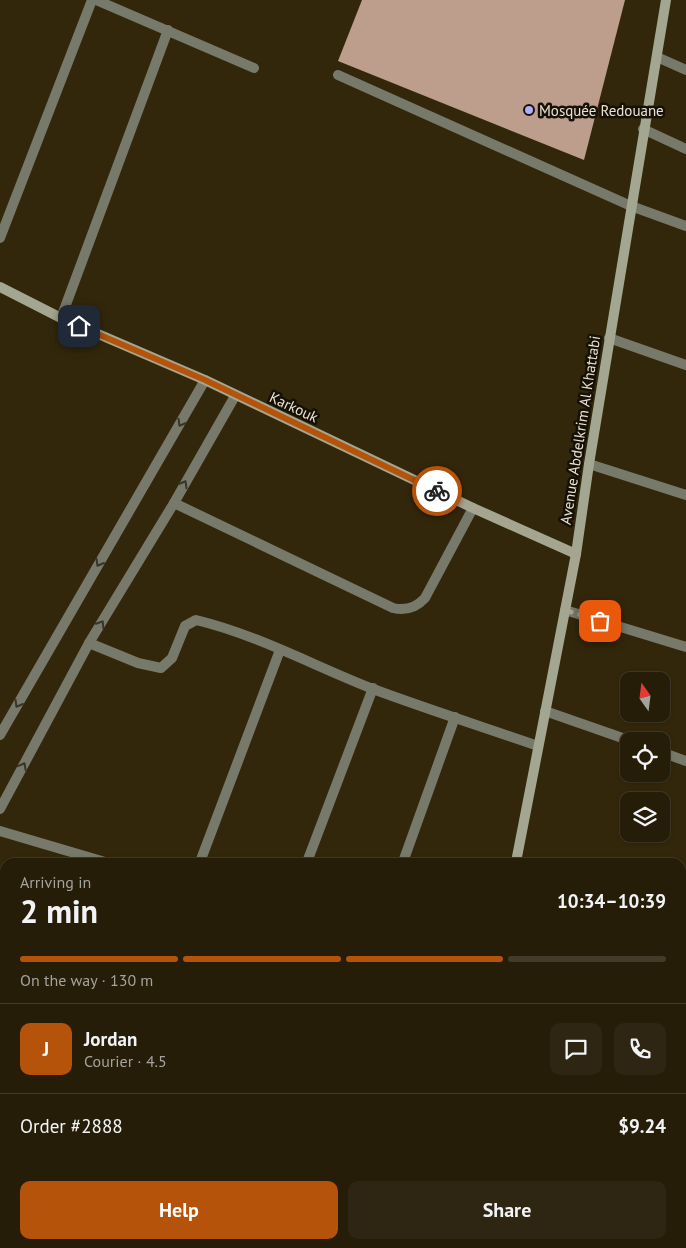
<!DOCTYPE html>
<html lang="en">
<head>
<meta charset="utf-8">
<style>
  body { margin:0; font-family:"PT Sans",sans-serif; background:#2e2612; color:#f1f3f6; height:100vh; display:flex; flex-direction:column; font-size:19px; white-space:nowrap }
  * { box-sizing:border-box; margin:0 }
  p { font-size:16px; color:#a4a29c }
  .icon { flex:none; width:28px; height:28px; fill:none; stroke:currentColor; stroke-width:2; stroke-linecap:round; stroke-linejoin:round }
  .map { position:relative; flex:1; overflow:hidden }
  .drawer { position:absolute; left:0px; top:858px; width:686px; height:391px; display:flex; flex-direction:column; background:#261d08; border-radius:15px 15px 0 0; box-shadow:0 1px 4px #0004,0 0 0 1px #423b29 }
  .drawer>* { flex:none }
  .needle { width:32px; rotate:346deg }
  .fabs { position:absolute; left:620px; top:672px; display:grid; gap:10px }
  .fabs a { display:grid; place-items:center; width:50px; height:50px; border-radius:10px; background:#261d08; box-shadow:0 1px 4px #0004,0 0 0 1px #423b29; font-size:25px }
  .pin { position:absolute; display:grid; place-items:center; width:42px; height:42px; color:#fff; margin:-21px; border-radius:10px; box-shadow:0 2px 8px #0006 }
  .courier { position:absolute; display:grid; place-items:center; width:50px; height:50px; margin:-25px; border:4px solid #b45309; border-radius:50%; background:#fff; color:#222; box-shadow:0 1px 6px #0007 }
  .summary em { font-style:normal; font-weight:700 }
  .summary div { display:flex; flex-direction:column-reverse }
  .summary { display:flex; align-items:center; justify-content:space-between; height:85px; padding:0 20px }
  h1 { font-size:32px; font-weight:700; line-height:38px }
  .bar { display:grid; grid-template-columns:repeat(4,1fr); gap:8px 5px; align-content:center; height:60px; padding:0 20px }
  .bar i { height:6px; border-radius:4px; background:#423b29 }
  .bar .active { background:#b45309 }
  .bar p { grid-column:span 4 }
  .line { display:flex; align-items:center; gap:12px; padding:0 20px; border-top:1px solid #423b29 }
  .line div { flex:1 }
  .round { display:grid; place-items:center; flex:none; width:52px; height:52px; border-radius:10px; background:#2e2612 }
  .action { display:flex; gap:10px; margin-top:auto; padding:10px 20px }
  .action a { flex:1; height:58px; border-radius:10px; background:#b45309; color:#fff; font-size:20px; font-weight:700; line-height:58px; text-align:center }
  .action a+a { background:#2e2612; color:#f1f3f6 }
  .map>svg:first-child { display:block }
  .building { fill:#bd9e8c }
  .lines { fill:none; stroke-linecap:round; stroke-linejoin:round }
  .lane { stroke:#77796b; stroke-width:10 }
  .street { stroke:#77796b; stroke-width:10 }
  .secondary { stroke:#a3a791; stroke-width:10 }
  .oneway { stroke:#383529 }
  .done { stroke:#aba18d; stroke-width:5; stroke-dasharray:0 9 }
  .route { stroke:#b45309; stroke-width:6 }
  .poi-dot { fill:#afaefa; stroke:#161106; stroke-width:2 }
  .labels { text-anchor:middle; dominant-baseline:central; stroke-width:5; stroke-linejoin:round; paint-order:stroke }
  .poi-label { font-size:15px; fill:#ebe2d3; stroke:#161106; text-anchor:start }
  .street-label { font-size:15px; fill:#ebe2d3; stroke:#161106 }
</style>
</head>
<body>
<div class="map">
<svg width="686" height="1248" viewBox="0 0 686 1248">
  <rect width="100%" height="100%" fill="#33270b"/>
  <polygon class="building" points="362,0 625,0 584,160 338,61"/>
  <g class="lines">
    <polyline class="lane" points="338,75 631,206"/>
    <g class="street">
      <polyline points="96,0 254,68"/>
      <polyline points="657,57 686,70"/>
      <polyline points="643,129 686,149"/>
      <polyline points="631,206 686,226"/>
      <polyline points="0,238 92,0"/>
      <polyline points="61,318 168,30"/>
      <polyline points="609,338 686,365"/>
      <polyline points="589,464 686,495"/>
      <path d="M 174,503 L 393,608 C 406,611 416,608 425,598 L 473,508"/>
      <polyline points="565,610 686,647"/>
      <path d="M 89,643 L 138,663 L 161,668 L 172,658 L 185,626 L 196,620 C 258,635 314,666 373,689 C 427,709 483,727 538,746"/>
      <polyline points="545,711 631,741"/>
      <polyline points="0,735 205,380"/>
      <polyline points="661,752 686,761"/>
      <polyline points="0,809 89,643 174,503 235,396"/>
      <polyline points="0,831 105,862"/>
      <polyline points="200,862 280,650"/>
      <polyline points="307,862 373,688"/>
      <polyline points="403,862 455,717"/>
      <polyline points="0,922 5,924"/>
      <polyline points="681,1000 686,1001"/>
      <polyline points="0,1017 5,1008"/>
      <polyline points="0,1072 5,1071"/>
      <polyline points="681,1084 686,1084"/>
      <polyline points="681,1116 686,1116"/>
      <polyline points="0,1171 5,1170"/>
      <polyline points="0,1194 5,1193"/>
      <polyline points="681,1208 686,1207"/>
      <polyline points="160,1244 173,1248"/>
      <polyline points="338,1248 338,1244"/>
      <polyline points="541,1248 542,1244"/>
      <polyline points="637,1248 638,1244"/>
    </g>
    <g class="secondary">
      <polyline points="0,287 61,318 205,380 473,508 576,554"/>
      <polyline points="516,862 576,554 589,464 666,0"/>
      <polyline points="441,1248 441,1244"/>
    </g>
  </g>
  <defs><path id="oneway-chevron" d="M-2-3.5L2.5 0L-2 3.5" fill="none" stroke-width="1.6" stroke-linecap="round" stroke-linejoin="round" transform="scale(1.25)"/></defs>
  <g class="oneway">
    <use href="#oneway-chevron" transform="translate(181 423) rotate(120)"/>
    <use href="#oneway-chevron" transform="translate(184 484) rotate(-60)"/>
    <use href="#oneway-chevron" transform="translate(99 563) rotate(120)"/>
    <use href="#oneway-chevron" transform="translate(101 624) rotate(-58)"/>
    <use href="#oneway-chevron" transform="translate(18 704) rotate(120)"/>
    <use href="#oneway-chevron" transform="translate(23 766) rotate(-62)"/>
  </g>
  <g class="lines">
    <polyline class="done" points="437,491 576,554 565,610 600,621"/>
    <polyline class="route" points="79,326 205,380 437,491"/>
  </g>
  <circle class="poi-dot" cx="529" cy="110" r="5"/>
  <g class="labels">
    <g class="poi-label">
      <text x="539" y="110">Mosquée Redouane</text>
    </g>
    <g class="street-label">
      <text transform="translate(294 407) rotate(25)">Karkouk</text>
      <text transform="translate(580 430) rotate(-81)">Avenue Abdelkrim Al Khattabi</text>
    </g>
  </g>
</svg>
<div class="fabs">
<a><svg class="needle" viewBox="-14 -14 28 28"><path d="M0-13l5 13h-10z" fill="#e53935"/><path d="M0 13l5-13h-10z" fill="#a4a29c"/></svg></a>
<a><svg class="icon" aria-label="locate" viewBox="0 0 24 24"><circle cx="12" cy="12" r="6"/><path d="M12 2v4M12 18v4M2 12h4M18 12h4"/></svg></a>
<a><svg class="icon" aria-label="layers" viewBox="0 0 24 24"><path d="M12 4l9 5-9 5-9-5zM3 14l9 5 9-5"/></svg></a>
</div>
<div class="pin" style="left:600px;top:621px;background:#ea580c"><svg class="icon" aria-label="bag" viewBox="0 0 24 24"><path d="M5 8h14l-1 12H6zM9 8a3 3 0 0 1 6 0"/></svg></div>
<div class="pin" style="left:79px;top:326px;background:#1f2937"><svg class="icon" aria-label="home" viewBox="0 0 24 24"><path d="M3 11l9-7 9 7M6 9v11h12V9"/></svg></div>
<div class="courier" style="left:437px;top:491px"><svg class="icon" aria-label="bike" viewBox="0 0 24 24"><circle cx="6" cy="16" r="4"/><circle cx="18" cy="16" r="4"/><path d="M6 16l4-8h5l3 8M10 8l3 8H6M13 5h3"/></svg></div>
<section class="drawer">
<div class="summary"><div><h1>2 min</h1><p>Arriving in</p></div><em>10:34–10:39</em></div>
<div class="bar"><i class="active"></i><i class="active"></i><i class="active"></i><i></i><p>On the way · 130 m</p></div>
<div class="line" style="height:90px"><b class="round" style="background:#b45309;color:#fff">J</b><div><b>Jordan</b><p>Courier · 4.5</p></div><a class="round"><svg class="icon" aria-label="chat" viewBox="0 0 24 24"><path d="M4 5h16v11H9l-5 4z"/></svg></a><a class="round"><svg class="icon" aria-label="phone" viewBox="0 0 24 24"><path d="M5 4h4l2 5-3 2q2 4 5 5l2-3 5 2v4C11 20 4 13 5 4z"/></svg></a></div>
<div class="line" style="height:65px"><div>Order #2888</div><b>$9.24</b></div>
<div class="action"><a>Help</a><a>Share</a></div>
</section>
</div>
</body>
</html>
